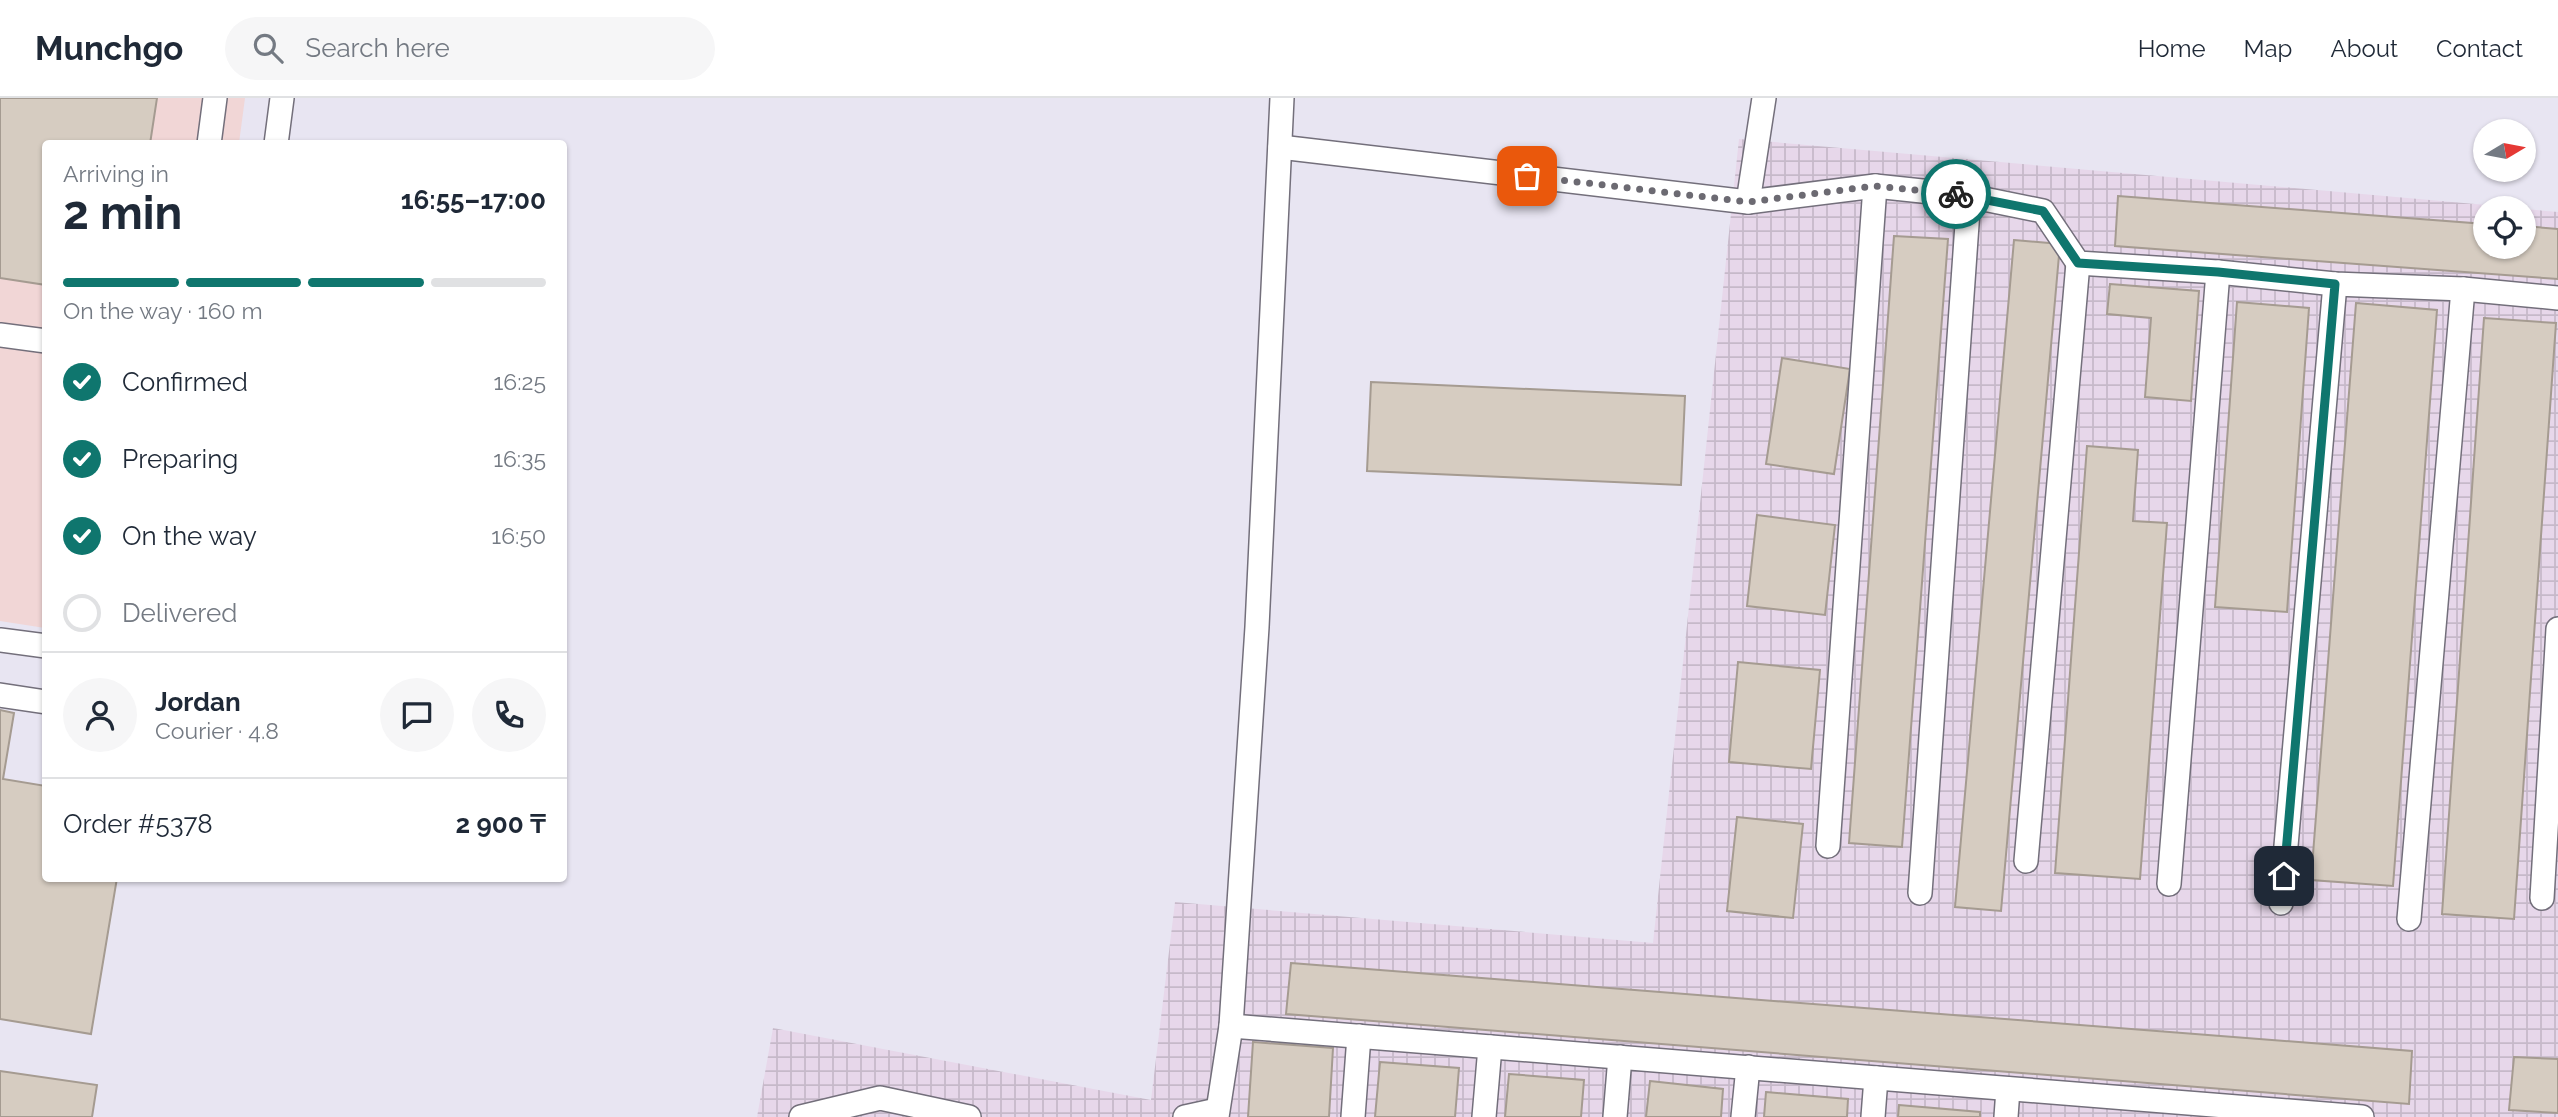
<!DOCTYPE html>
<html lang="en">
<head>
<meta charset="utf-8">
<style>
  body { margin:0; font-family:Raleway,sans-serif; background:#f6f6f7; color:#1f2937; height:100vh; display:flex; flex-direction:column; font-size:26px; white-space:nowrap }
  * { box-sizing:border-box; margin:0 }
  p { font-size:23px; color:#747a83 }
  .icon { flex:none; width:38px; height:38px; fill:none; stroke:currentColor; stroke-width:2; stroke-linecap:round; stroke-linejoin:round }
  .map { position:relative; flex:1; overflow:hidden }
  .drawer { position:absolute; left:42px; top:42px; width:525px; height:742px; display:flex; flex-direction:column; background:#fff; border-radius:7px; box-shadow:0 2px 5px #0004 }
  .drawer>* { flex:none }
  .needle { width:46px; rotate:80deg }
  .buttons { position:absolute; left:2473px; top:21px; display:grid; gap:14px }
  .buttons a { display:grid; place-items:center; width:63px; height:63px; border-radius:50%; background:#fff; box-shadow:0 2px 5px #0004; font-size:35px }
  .pin { position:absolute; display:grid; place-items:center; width:60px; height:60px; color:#fff; margin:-30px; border-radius:14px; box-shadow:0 4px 10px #0006 }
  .courier { position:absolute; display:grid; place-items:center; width:70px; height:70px; margin:-35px; border:5px solid #0f766e; border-radius:50%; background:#fff; color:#222; box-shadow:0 2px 9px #0007 }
  .headline em { font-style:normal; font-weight:700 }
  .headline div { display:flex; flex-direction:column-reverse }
  .headline { display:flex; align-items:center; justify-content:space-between; height:119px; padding:0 21px }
  h1 { font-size:46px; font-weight:700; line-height:52px }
  .bar { display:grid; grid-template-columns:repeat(4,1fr); gap:10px 7px; align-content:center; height:84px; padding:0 21px }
  .bar i { height:9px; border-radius:5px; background:#e0e1e3 }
  .bar .selected { background:#0f766e }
  .bar p { grid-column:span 4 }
  .line { display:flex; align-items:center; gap:18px; padding:0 21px; border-top:2px solid #e0e1e3 }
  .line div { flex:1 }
  .round { display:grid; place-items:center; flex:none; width:74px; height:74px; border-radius:37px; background:#f6f6f7 }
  ol { padding:0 21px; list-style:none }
  li { display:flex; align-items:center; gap:21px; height:77px }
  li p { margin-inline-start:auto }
  li .icon { padding:7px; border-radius:50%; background:#0f766e; color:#fff; stroke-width:4 }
  li:last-child { color:#747a83 }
  li i { width:38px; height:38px; border:4px solid #e0e1e3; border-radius:50% }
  header { display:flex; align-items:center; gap:42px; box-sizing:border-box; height:98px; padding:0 35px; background:#fff; border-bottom:2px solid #e0e1e3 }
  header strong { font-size:33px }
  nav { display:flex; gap:38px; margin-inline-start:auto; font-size:24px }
  .search { width:490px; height:63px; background:#f6f6f7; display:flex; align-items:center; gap:18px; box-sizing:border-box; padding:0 24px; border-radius:38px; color:#747a83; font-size:26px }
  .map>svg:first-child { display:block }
  .industrial { fill:url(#industrial-grid) }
  .education { fill:#f1d6d6 }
  .building { fill:#d6ccc1; stroke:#a59b91; stroke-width:2 }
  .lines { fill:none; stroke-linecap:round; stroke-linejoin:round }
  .lane-casing { stroke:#736f7b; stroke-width:26 }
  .lane { stroke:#fff; stroke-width:23 }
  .done { stroke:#6c6a72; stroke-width:7; stroke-dasharray:0 12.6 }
  .route { stroke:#0f766e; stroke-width:9 }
</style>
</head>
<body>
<header>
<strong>Munchgo</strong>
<div class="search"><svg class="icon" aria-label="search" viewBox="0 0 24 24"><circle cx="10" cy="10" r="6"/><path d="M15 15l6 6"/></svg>Search here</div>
<nav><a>Home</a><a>Map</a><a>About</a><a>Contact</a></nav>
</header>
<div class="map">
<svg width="2558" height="1019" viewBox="0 0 2558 1019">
  <defs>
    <pattern id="industrial-grid" width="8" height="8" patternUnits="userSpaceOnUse" patternTransform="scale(1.75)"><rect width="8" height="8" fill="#e7d7ea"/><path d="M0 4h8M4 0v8" fill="none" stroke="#c6b9c9"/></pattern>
  </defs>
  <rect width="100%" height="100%" fill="#e8e5f2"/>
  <polygon class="industrial" points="1739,41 2520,110 2485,110 2485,149 2524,149 2524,111 2558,114 2558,1019 757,1019 773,930 1151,1002 1175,804 1653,845"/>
  <polygon class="education" points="0,0 245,0 239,45 46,46 45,530 0,523"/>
  <g class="building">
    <polygon points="0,0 157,0 150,46 46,46 46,187 0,180"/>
    <polygon points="2118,98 2485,126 2485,149 2524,149 2524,128 2558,131 2558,181 2115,148"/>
    <polygon points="1894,138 1948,141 1902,749 1849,745"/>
    <polygon points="2014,142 2060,146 2001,813 1955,809"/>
    <polygon points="2110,186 2199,193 2191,303 2145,299 2151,220 2107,216"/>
    <polygon points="2237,204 2309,210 2287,514 2215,509"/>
    <polygon points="2356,205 2437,212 2393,788 2311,782"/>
    <polygon points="2484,220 2556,225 2514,821 2442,816"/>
    <polygon points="1782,260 1850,271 1834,376 1766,366"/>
    <polygon points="1371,284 1685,298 1681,387 1367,373"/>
    <polygon points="2087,348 2138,352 2133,423 2167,425 2140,781 2055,775"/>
    <polygon points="1757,417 1835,427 1825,517 1747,508"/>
    <polygon points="1738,564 1820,572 1811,671 1729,664"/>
    <polygon points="0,612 14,615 3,681 46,688 46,780 117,780 91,936 0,921"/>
    <polygon points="1737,719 1803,726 1793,820 1727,813"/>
    <polygon points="1291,865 2412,953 2409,1006 1286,916"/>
    <polygon points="1253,944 1333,950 1329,1019 1248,1019"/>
    <polygon points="2514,959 2558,961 2558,1015 2509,1012"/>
    <polygon points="1380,964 1459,970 1455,1019 1375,1019"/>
    <polygon points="0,973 97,987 92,1019 0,1019"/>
    <polygon points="1509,976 1584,982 1581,1019 1505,1019"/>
    <polygon points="1650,983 1723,991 1721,1019 1646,1019"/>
    <polygon points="1766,994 1848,1001 1847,1019 1764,1019"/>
    <polygon points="1899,1007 1980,1014 1980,1019 1898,1019"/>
  </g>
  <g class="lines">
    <defs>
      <g id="lane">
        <polyline points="209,46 215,0"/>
        <polyline points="276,46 282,0"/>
        <polyline points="1280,49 1748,104 1875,88 1969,98 2043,113 2078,165 2218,174 2335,186 2463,191 2558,200"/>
        <polyline points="1748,104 1764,0"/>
        <polyline points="0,237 46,243"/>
        <polyline points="0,542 46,548"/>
        <polyline points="0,597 46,604"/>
        <polyline points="1828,748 1875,88"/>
        <polyline points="2026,763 2078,165"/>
        <polyline points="2169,786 2218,174"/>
        <polyline points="1920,795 1969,98"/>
        <polyline points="2542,800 2558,531"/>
        <polyline points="2281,805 2335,186"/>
        <polyline points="2409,821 2463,191"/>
        <polyline points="1231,928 2362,1019"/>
        <polyline points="801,1019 880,1000 969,1019"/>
        <polyline points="1185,1019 1217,1012"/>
        <polyline points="1217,1019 1231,928 1257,529 1282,0"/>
        <polyline points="1353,1019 1359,938"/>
        <polyline points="1484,1019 1490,949"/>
        <polyline points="1615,1019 1620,959"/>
        <polyline points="1743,1019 1748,969"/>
        <polyline points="1873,1019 1876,980"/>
        <polyline points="2006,1019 2008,991"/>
      </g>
    </defs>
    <use href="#lane" class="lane-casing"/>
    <use href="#lane" class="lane"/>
  </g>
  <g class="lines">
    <polyline class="done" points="1527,78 1748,104 1875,88 1956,96"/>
    <polyline class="route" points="1956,96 2043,113 2078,165 2218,174 2335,186 2284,778"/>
  </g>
</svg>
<div class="buttons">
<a><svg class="needle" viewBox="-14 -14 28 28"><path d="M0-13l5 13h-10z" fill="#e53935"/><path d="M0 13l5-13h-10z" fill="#747a83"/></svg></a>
<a><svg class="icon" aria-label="locate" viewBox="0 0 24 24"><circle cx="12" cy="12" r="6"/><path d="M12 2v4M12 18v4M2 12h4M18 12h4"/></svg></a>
</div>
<div class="pin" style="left:1527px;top:78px;background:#ea580c"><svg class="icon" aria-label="bag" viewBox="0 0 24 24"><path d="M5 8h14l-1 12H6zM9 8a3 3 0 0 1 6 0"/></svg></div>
<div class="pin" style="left:2284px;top:778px;background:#1f2937"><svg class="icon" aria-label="home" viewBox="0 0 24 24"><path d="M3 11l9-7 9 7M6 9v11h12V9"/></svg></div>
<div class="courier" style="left:1956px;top:96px"><svg class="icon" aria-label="bike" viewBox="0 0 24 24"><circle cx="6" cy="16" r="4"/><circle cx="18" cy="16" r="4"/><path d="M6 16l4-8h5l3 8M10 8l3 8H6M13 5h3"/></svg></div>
<section class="drawer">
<div class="headline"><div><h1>2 min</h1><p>Arriving in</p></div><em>16:55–17:00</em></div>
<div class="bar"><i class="selected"></i><i class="selected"></i><i class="selected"></i><i></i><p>On the way · 160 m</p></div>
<ol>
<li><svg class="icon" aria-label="check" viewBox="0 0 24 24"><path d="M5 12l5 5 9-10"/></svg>Confirmed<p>16:25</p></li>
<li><svg class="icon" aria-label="check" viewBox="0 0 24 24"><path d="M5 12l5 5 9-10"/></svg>Preparing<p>16:35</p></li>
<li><svg class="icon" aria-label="check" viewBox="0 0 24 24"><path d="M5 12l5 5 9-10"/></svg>On the way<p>16:50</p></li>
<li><i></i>Delivered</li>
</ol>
<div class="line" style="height:126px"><a class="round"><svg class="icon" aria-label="person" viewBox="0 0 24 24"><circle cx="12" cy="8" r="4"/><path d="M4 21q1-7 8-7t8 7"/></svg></a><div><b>Jordan</b><p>Courier · 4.8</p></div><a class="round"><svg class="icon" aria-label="chat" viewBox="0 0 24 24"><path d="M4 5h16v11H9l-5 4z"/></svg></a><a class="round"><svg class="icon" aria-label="phone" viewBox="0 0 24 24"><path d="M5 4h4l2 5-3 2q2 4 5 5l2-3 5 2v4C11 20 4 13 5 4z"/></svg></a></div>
<div class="line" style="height:91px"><div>Order #5378</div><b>2 900 ₸</b></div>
</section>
</div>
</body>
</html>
